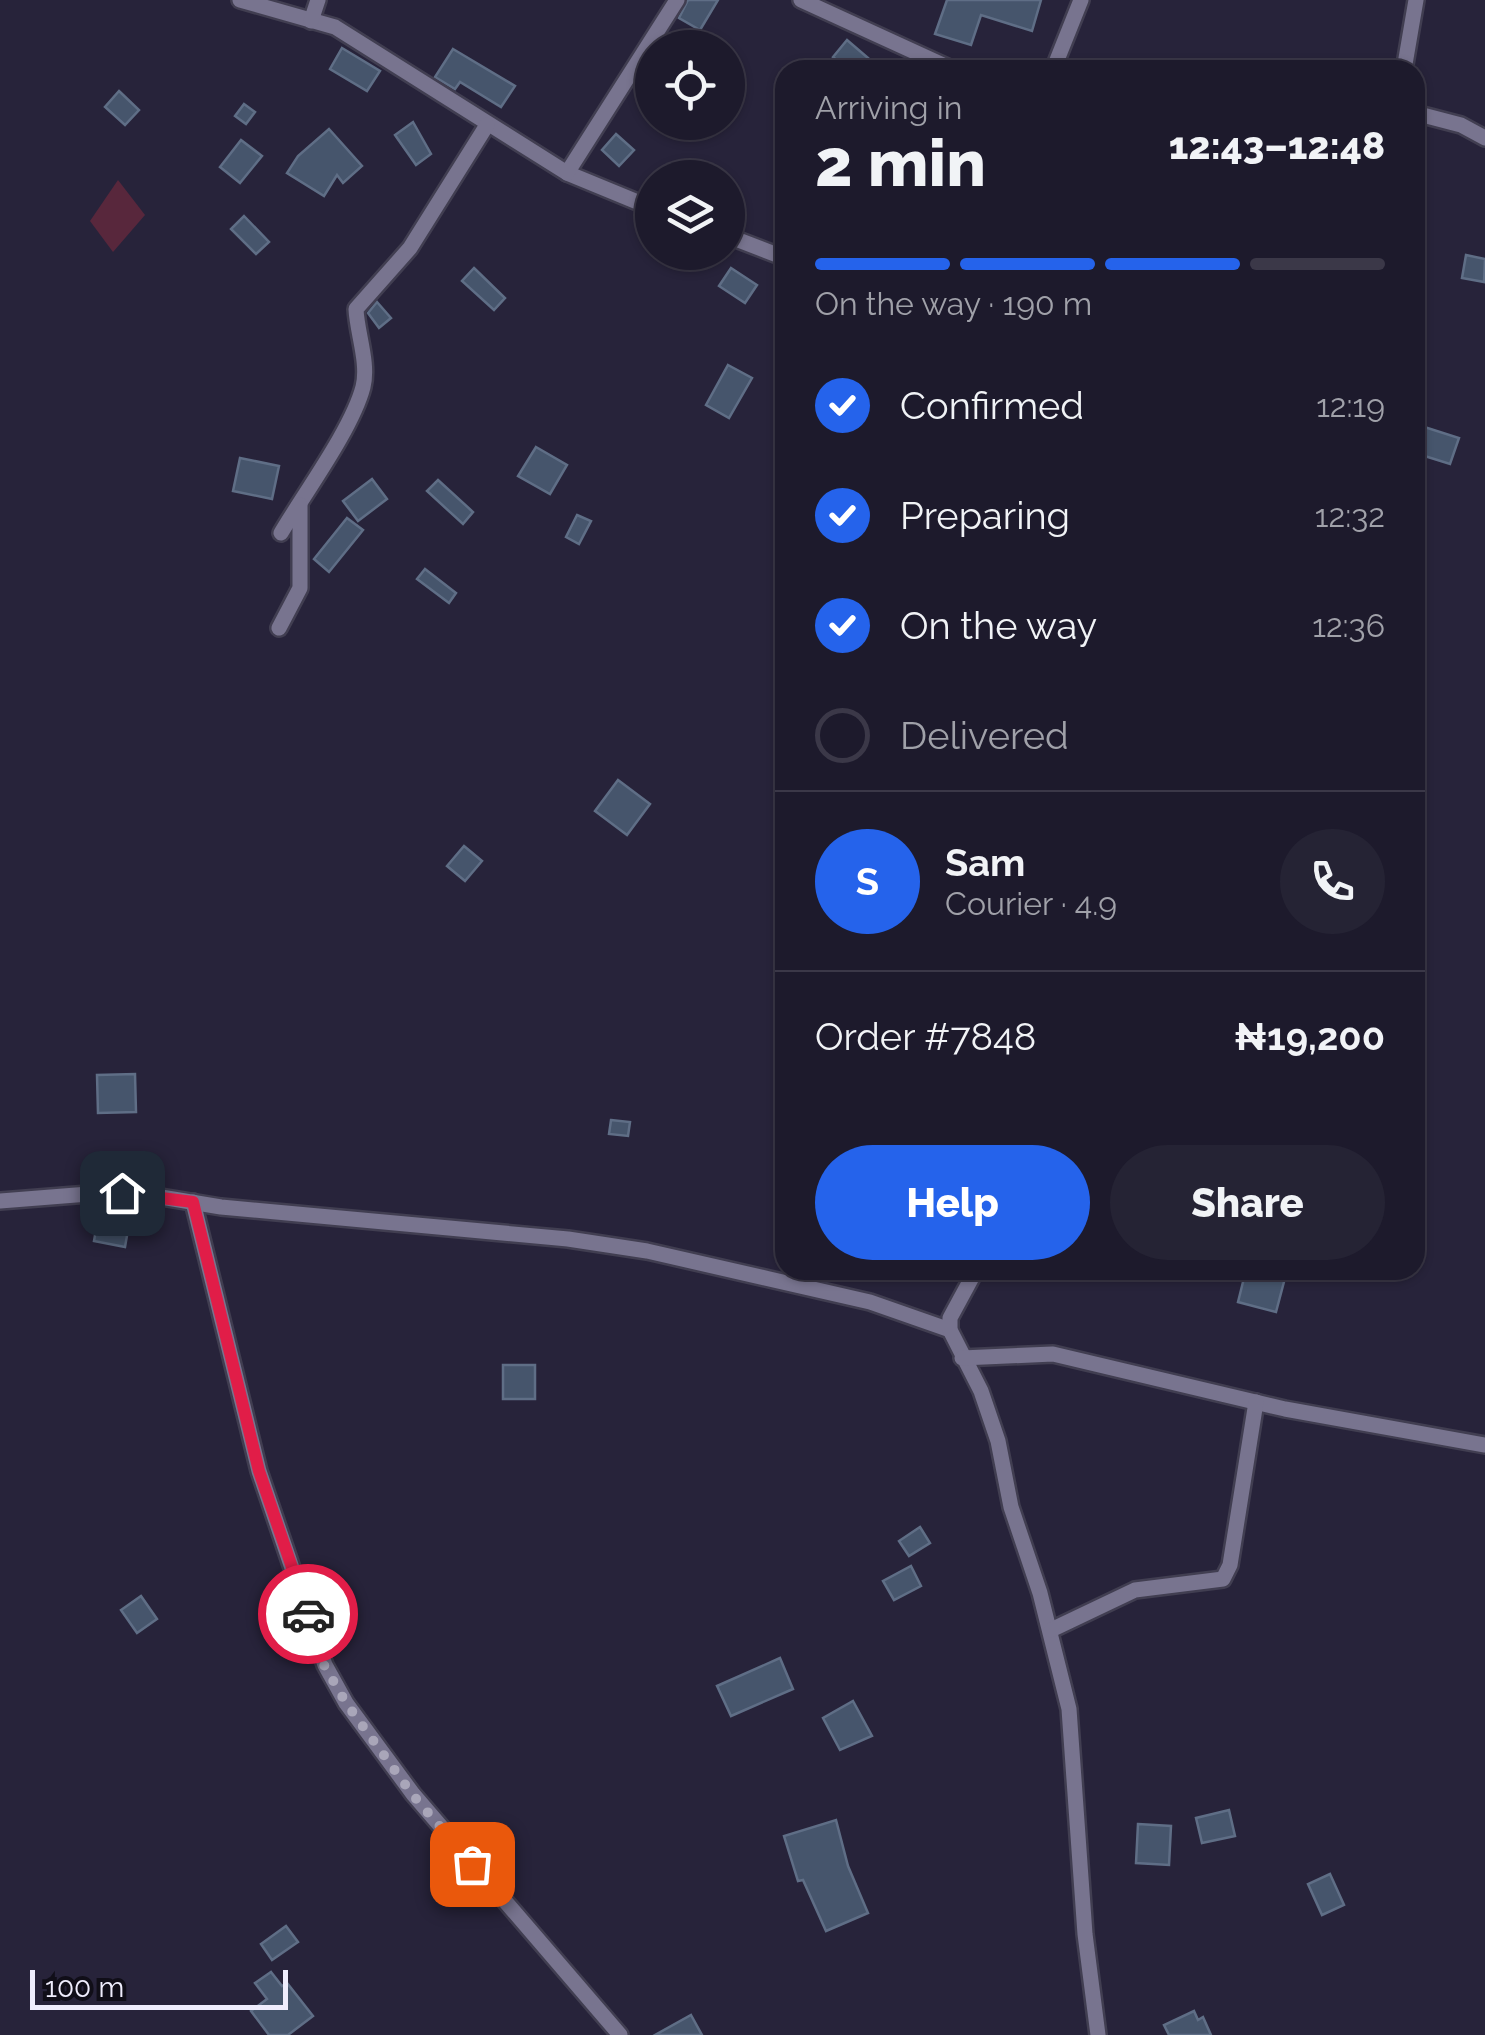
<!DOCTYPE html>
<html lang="en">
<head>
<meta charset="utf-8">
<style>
  body { margin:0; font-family:Raleway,sans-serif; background:#252334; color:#f1f3f6; height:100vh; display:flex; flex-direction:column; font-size:38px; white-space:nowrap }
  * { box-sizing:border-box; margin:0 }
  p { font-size:32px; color:#a0a1a9 }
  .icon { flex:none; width:55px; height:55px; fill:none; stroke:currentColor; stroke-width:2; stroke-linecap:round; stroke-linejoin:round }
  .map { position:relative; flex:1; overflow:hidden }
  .drawer { position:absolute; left:775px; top:60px; width:650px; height:1220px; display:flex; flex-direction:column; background:#1d1a2c; border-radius:30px; box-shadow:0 2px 8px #0004,0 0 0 2px #3b3848 }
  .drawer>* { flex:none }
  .fabs { position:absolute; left:635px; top:30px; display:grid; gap:20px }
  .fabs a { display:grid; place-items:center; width:110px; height:110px; border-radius:50%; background:#1d1a2c; box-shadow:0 2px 8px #0004,0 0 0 2px #3b3848; font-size:50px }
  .scale { position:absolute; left:30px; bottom:25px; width:258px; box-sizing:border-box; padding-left:10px; border:5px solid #efedfd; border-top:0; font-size:28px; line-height:35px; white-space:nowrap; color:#efedfd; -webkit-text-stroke:8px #100e18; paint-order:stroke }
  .pin { position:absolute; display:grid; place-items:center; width:85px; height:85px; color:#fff; margin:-42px; border-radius:20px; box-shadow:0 5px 15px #0006 }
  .courier { position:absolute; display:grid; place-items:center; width:100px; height:100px; margin:-50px; border:8px solid #e11d48; border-radius:50%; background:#fff; color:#222; box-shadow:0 2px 12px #0007 }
  .overview em { font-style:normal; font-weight:800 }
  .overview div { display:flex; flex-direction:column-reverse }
  .overview { display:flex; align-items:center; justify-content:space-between; height:170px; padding:0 40px }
  h1 { font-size:65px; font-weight:800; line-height:75px }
  .bar { display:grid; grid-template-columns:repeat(4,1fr); gap:15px 10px; align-content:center; height:120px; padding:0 40px }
  .bar i { height:12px; border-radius:8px; background:#3b3848 }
  .bar .on { background:#2563eb }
  .bar p { grid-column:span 4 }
  .line { display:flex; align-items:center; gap:25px; padding:0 40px; border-top:2px solid #3b3848 }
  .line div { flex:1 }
  .round { display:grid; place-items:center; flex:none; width:105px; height:105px; border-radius:52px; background:#252334 }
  ol { padding:0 40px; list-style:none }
  li { display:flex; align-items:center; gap:30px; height:110px }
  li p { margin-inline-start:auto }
  li .icon { padding:10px; border-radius:50%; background:#2563eb; color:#fff; stroke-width:4 }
  li:last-child { color:#a0a1a9 }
  li i { width:55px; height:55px; border:5px solid #3b3848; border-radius:50% }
  .cta { display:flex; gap:20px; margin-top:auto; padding:20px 40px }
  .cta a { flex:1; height:115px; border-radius:60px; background:#2563eb; color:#fff; font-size:40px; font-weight:800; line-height:115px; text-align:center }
  .cta a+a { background:#252334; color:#f1f3f6 }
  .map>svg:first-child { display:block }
  .green { fill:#58273c }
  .building { fill:#46556c; stroke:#5f6e86; stroke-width:2.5 }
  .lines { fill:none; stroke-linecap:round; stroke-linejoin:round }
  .street-casing { stroke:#413e51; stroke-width:20 }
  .street { stroke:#78748f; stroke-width:15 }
  .done { stroke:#a9a6b9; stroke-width:10; stroke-dasharray:0 18 }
  .route { stroke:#e11d48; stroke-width:12 }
</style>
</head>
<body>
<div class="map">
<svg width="1485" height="2035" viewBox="0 0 1485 2035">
  <rect width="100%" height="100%" fill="#27233a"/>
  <polygon class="green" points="118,180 145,215 113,252 90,221"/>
  <g class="building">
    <polygon points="688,0 718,0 700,30 679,18"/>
    <polygon points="947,0 1041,0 1032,31 981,15 971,45 935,34"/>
    <polygon points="847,40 868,58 859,70 848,70 833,57"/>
    <polygon points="342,48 380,71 367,91 330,69"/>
    <polygon points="453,49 515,86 501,107 460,82 455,89 435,77"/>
    <polygon points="119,91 139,110 125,125 105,107"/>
    <polygon points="244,104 255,112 246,124 235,116"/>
    <polygon points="413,122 431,154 416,165 395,135"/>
    <polygon points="329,129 362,166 343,183 337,175 324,196 287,173 298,156"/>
    <polygon points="616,134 634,150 619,166 602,150"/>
    <polygon points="241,140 262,156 240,183 220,167"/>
    <polygon points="244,216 269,242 256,254 231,229"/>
    <polygon points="1466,255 1485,259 1484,282 1462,278"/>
    <polygon points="474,268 505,298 494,310 462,281"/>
    <polygon points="731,268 757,285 745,303 719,286"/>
    <polygon points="377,302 391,318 379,328 368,313"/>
    <polygon points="728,365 752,378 729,418 706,405"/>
    <polygon points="1415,424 1459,438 1450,464 1415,453"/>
    <polygon points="536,447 567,465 550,494 518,476"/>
    <polygon points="240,458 279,466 272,499 233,491"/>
    <polygon points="372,479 387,499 358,521 343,501"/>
    <polygon points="438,480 473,512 463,524 427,491"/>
    <polygon points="577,515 591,521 579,544 566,537"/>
    <polygon points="347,518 363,530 329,572 314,559"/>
    <polygon points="425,569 456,593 449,603 417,579"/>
    <polygon points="618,780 650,804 627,835 595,811"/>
    <polygon points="464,846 482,861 465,881 447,866"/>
    <polygon points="135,1074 136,1112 98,1113 97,1075"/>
    <polygon points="611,1120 630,1122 628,1136 609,1134"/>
    <polygon points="97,1224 128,1230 125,1247 94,1241"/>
    <polygon points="1246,1270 1285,1278 1276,1312 1238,1302"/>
    <rect x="503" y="1365" width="32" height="34"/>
    <polygon points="920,1527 930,1543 909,1556 899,1541"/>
    <polygon points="911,1566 921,1586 894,1600 883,1581"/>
    <polygon points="141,1596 157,1619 137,1633 121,1610"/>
    <polygon points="780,1658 793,1689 731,1716 717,1686"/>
    <polygon points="853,1701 872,1736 840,1750 823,1718"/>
    <polygon points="1229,1810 1235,1836 1202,1843 1196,1818"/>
    <polygon points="836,1820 848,1866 868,1913 826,1931 803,1880 798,1881 784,1836"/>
    <polygon points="1138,1824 1171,1826 1169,1865 1136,1863"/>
    <polygon points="1330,1874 1344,1905 1322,1915 1308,1884"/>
    <polygon points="286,1926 298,1942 272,1960 261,1944"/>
    <polygon points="271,1972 282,1986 287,1983 313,2016 288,2035 269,2035 251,2011 267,1999 255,1983"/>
    <polygon points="1194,2011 1198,2020 1203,2017 1211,2035 1169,2035 1164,2025"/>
    <polygon points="691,2015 702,2035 655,2035"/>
  </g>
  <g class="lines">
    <defs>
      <g id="street">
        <polyline points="240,0 335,27 567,173 652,208"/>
        <polyline points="801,0 954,70"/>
        <polyline points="311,21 318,0"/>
        <polyline points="1053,70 1081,0"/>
        <polyline points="1404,70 1416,0"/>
        <polyline points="1415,113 1461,125 1485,138"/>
        <polyline points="567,173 677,0"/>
        <polyline points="728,236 785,258"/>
        <path d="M 281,533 C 304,494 352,429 363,387 C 369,363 357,333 356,309 L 410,248 L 487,125"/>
        <polyline points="279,628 300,588 300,505"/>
        <polyline points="0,1201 101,1193 143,1194 221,1207 568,1239 647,1251 870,1302 950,1330"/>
        <polyline points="193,1202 259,1471 325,1665 346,1703 413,1794 620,2035"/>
        <polyline points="976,1270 950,1318 950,1330 981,1391 998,1441 1011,1507 1040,1593 1069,1709 1085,1934 1098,2035"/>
        <polyline points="962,1358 1053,1354 1285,1409 1485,1445"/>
        <polyline points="1051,1630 1135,1590 1223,1579 1230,1565 1256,1402"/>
      </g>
    </defs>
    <use href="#street" class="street-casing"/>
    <use href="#street" class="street"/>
  </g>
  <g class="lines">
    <polyline class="done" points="308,1614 324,1665 346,1703 412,1794 472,1864"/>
    <polyline class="route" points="122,1193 193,1202 259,1471 308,1614"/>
  </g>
</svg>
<div class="fabs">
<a><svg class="icon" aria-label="locate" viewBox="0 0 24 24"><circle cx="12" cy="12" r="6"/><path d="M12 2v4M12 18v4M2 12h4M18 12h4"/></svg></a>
<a><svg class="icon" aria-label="layers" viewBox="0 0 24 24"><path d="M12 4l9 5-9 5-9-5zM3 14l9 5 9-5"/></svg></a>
</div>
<div class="scale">100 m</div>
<div class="pin" style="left:472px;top:1864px;background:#ea580c"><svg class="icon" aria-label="bag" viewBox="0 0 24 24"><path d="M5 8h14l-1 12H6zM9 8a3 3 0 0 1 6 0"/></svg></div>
<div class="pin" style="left:122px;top:1193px;background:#1f2937"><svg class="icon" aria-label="home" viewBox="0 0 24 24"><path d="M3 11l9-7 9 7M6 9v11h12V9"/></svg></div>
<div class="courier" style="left:308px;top:1614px"><svg class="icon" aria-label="car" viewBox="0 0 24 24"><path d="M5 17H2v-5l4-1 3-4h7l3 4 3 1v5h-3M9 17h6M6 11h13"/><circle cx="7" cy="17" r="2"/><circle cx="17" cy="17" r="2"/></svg></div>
<section class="drawer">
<div class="overview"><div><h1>2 min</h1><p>Arriving in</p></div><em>12:43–12:48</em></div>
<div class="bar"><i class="on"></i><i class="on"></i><i class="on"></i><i></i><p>On the way · 190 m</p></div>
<ol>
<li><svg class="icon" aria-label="check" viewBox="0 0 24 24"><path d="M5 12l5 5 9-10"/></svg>Confirmed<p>12:19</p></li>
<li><svg class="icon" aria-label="check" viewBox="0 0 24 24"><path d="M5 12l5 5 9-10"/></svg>Preparing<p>12:32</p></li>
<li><svg class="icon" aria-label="check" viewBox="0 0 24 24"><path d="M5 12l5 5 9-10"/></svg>On the way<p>12:36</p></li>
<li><i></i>Delivered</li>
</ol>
<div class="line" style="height:180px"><b class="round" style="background:#2563eb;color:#fff">S</b><div><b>Sam</b><p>Courier · 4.9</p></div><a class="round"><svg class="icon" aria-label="phone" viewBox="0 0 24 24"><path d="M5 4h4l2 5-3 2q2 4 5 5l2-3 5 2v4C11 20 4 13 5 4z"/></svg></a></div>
<div class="line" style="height:130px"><div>Order #7848</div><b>₦19,200</b></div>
<div class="cta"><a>Help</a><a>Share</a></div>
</section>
</div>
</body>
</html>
